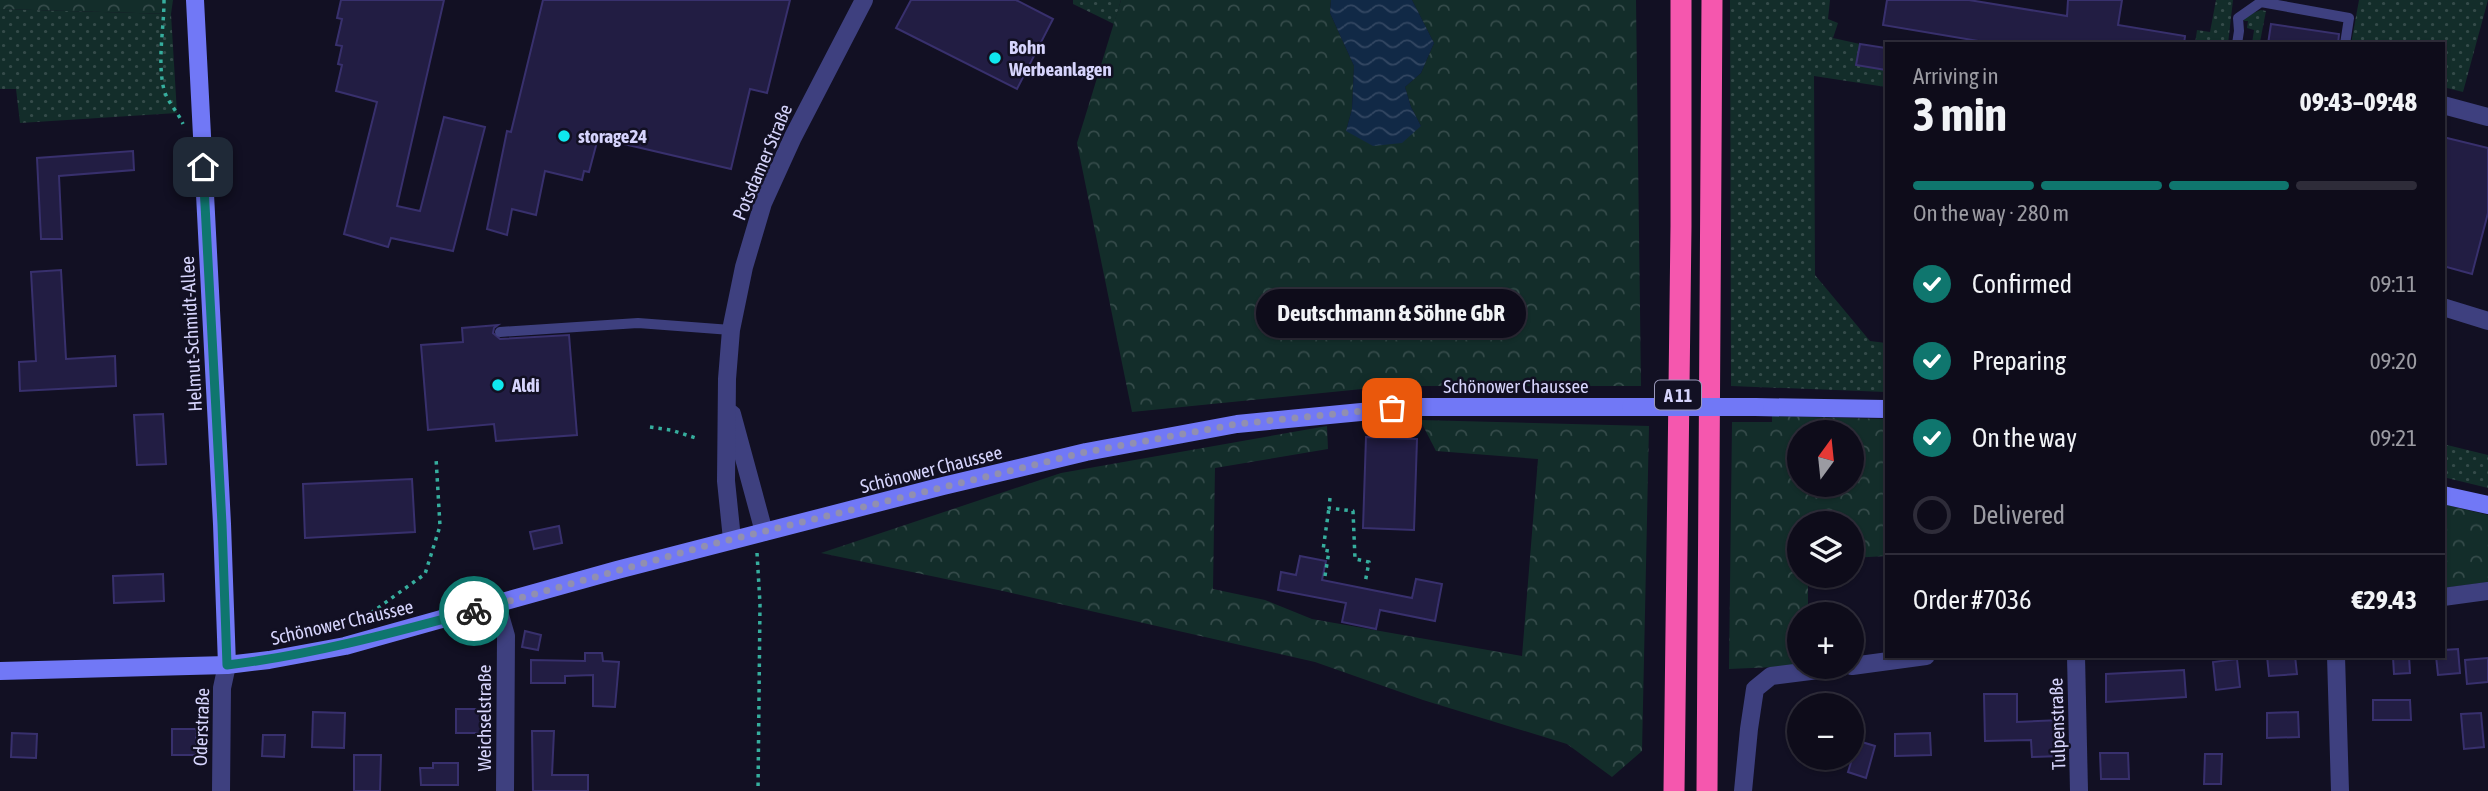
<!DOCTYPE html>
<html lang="en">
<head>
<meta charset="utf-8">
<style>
  body { margin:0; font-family:"Asap Condensed",sans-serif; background:#1c1a27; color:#f1f3f6; height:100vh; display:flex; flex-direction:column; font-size:26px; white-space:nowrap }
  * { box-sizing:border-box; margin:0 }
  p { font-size:23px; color:#9b9ba2 }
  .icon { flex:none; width:38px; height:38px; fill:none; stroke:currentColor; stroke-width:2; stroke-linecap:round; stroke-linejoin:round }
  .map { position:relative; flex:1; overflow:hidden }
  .panel { position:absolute; left:1885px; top:42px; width:560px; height:616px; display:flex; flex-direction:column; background:#0e0c1a; border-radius:0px; box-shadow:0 2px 5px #0004,0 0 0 2px #2e2c39 }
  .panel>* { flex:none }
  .needle { width:46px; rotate:15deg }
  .fabs { position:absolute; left:1787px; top:420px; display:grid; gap:14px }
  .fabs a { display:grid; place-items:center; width:77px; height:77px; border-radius:50%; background:#0e0c1a; box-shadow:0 2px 5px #0004,0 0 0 2px #2e2c39; font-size:35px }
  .pin { position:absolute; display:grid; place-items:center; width:60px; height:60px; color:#fff; margin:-30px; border-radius:14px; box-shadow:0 4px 10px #0006 }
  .courier { position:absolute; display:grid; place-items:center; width:70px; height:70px; margin:-35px; border:5px solid #0f766e; border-radius:50%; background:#fff; color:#222; box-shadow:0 2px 9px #0007 }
  .bubble { position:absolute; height:49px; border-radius:24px; background:#0e0c1a; box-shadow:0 2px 5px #0004,0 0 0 2px #2e2c39; font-size:23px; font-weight:700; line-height:49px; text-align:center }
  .summary em { font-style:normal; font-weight:700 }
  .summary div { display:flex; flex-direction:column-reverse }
  .summary { display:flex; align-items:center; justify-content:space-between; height:119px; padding:0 28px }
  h1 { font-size:46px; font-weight:700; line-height:52px }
  .bar { display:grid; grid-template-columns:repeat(4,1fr); gap:10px 7px; align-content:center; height:84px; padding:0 28px }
  .bar i { height:9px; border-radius:5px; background:#2e2c39 }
  .bar .selected { background:#0f766e }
  .bar p { grid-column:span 4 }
  .line { display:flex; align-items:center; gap:18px; padding:0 28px; border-top:2px solid #2e2c39 }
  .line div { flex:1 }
  ol { padding:0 28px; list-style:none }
  li { display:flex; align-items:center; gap:21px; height:77px }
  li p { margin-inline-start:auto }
  li .icon { padding:7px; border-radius:50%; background:#0f766e; color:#fff; stroke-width:4 }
  li:last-child { color:#9b9ba2 }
  li i { width:38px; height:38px; border:4px solid #2e2c39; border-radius:50% }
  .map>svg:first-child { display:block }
  .grass { fill:url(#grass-dots) }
  .forest { fill:url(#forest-crowns); fill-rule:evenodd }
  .water { fill:url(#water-waves) }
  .building { fill:#221d43; stroke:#38306d; stroke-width:2 }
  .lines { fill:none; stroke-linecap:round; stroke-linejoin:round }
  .path { stroke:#36ae9e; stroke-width:3.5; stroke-dasharray:3.5 5; stroke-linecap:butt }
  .lane { stroke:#3e407f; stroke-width:10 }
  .street { stroke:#3e407f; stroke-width:18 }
  .secondary { stroke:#7178f6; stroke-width:18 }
  .highway { stroke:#f557ae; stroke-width:21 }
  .secondary-bridge { stroke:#7178f6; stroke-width:18 }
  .done { stroke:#918fb0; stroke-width:7; stroke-dasharray:0 12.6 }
  .route { stroke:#0f766e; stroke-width:9 }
  .poi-dot { fill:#0fe8ee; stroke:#121023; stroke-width:2.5 }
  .labels { text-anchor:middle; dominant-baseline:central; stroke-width:5; stroke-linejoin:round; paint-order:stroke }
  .shield { fill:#121023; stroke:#9b99bb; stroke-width:2 }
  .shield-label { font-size:18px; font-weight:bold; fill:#d6d4fc }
  .poi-label { font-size:19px; font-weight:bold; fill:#d6d4fc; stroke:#121023; text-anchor:start }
  .street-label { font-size:19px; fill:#d6d4fc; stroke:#121023 }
</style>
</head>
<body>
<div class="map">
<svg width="2488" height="791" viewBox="0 0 2488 791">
  <defs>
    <pattern id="grass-dots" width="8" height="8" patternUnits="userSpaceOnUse" patternTransform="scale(1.75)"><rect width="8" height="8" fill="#132d2a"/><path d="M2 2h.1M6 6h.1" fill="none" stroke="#354b4a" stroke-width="1.8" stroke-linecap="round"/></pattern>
    <pattern id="forest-crowns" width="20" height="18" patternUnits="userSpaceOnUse" patternTransform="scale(1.75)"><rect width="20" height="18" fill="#132d2a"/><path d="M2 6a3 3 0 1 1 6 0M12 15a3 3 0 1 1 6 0" fill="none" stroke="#354b4a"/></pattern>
    <pattern id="water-waves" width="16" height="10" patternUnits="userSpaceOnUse" patternTransform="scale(1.75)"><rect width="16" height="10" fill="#112946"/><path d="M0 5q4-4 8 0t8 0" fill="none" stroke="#334762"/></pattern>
  </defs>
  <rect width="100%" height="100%" fill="#121023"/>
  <g class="grass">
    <polygon points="1073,0 1121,0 1114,24 1073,4"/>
    <polygon points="1730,0 1830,0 1828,19 1838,23 1833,38 1860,44 1856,65 1886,70 1886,87 1814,76 1815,275 1870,341 1886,343 1886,392 1731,386"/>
    <polygon points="2216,0 2233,0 2228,44 2195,44 2197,30 2210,32"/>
    <polygon points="2359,0 2488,0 2463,92 2443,87 2443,44 2351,44"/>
    <polygon points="0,9 171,14 177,113 20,123 16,89 0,89"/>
    <polygon points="2261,10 2266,11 2260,42 2268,44 2252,44 2254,30 2247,28 2248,21 2244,21 2245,16"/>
    <polygon points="2443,444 2488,455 2488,488 2443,477"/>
  </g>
  <g class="forest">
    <polygon points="0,0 173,0 171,14 0,9"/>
    <polygon points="1121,0 1331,0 1330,13 1354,66 1352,109 1346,131 1421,126 1411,107 1405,87 1421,73 1434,43 1412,0 1636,0 1641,386 1392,386 1132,412 1077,143"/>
    <path d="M 1772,416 L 1886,419 L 1886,556 L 1852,558 L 1852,523 L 1799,523 L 1799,576 L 1808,576 L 1808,614 L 1799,614 L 1799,666 L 1729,669 L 1732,422 L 1772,422 ZM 1799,432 L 1852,432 L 1852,485 L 1799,485 Z"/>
    <polygon points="1420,420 1649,426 1642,751 1612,777 1567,744 1423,700 1315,662 1003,591 821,553 1061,473 1327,426 1328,449 1215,468 1213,589 1265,600 1312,619 1522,656 1538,459 1436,451"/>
    <polygon points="2443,504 2488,515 2488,582 2443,588"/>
  </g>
  <polygon class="water" points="1331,0 1412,0 1434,43 1421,73 1405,87 1411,107 1421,126 1402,143 1373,146 1346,131 1352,109 1354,66 1330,13"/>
  <g class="building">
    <polygon points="341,0 444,0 397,206 420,211 444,117 485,127 453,251 391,238 388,247 344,234 377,102 336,91 342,65 338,64 342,46 336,45 342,19 337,18"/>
    <polygon points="543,0 790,0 767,93 750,89 731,169 598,138 589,172 584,171 582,180 545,171 536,215 512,209 507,235 487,229 507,131 511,132"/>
    <polygon points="911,0 1016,0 1053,19 1017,89 896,28"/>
    <polygon points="1887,0 1969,0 2067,16 2068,0 2122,0 2118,25 2185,36 2184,44 1996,44 1883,25"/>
    <polygon points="2271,24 2339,34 2338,44 2268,44"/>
    <polygon points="1860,44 1886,48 1886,70 1856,65"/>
    <polygon points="2443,137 2488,148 2488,213 2472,274 2443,266"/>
    <polygon points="133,151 134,170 59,176 62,239 41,239 37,158"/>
    <polygon points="61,270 66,359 115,356 116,386 20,391 19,362 36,361 31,272"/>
    <polygon points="498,325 494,328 493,333 500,339 569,335 577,435 496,441 494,424 428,430 421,345 463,342 462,328"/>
    <polygon points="163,414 166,464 137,465 134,415"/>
    <polygon points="1366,437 1417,439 1414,530 1363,528"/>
    <polygon points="412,479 415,532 305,538 303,484"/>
    <polygon points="559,526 562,543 534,549 530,532"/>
    <polygon points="1300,556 1326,561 1322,580 1412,598 1416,579 1442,584 1435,621 1380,610 1376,629 1342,622 1346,603 1278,590 1281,572 1296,575"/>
    <polygon points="163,574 164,601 114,603 113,576"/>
    <polygon points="525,631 541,635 538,650 522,647"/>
    <polygon points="2458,649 2460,673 2438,675 2436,656 2443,656 2443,650"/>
    <polygon points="585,653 602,653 603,661 619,662 615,707 593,706 593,675 565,676 565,683 531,683 531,660 585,661"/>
    <polygon points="2267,656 2295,656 2297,674 2269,676"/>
    <polygon points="2409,656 2410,673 2394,674 2393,657"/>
    <polygon points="2488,658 2488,682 2467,684 2465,660"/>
    <polygon points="2237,659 2240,687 2216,690 2213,662"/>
    <polygon points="2184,670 2186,697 2106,702 2106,674"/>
    <polygon points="1984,694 2017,694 2017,722 2061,720 2062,756 2032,757 2031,740 1985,741"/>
    <polygon points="2373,700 2410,700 2411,720 2373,720"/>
    <rect x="456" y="709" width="25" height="24"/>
    <polygon points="313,712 345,713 344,748 312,747"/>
    <polygon points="2298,712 2299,737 2267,738 2267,713"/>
    <polygon points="2481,713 2484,747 2464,749 2461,714"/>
    <rect x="172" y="729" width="24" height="26"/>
    <polygon points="532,731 554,731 552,775 588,775 588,791 533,791"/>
    <polygon points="12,733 37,734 36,758 11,757"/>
    <polygon points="1930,733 1931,755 1895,756 1895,734"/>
    <polygon points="263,735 285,735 284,757 262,756"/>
    <polygon points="1852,739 1875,746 1866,778 1848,772 1852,759"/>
    <polygon points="2100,753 2128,753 2129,779 2101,779"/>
    <polygon points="2205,754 2222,754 2221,784 2204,784"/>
    <polygon points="354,755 381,755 380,791 354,791"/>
    <polygon points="433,763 458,763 458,785 421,785 420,768 433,768"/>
  </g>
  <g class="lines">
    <g class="path">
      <path d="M 164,0 C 164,30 157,60 164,90 C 168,103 178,112 183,124"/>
      <polyline points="650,427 671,430 696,438"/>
      <polyline points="1330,498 1329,508 1353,511 1355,559 1369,562 1365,583"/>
      <polyline points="757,553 760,604 758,791"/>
      <polyline points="1325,576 1329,551 1323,550 1329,508"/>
      <polyline points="357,623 425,574 440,526 436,458"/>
    </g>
    <g class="lane">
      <polyline points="2237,44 2239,31 2238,18 2261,2 2349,18 2345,44"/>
      <polyline points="500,332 638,323 731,330"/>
    </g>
    <g class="street">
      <polyline points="2443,105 2488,117"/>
      <polyline points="2443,307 2488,321"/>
      <polyline points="732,414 764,532"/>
      <polyline points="732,539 726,481 727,379 731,330 744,267 763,203 793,137 864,0"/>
      <polyline points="2443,597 2488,591"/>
      <polyline points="497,605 506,636 505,791"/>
      <polyline points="2076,656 2079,791"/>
      <polyline points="2336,656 2340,791"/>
      <polyline points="1852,666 1926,656"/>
      <polyline points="221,791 222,688 227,665"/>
      <polyline points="1743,791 1749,729 1755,689 1771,676 1842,667"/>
    </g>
    <g class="secondary">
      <polyline points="195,0 222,524 227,665"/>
      <polyline points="1755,407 1886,409"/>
      <polyline points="2443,495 2488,505"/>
      <polyline points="0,671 227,665 269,660 345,646 617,570 943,486 1086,452 1237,424 1413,407 1631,407"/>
    </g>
    <g class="highway">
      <polyline points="1674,791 1681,226 1681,0"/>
      <polyline points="1707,791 1712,0"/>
    </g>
    <polyline class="secondary-bridge" points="1631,407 1755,407"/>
  </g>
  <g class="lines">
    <polyline class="done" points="474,611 709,545 1086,452 1237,424 1392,408"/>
    <path class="route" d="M 203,167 L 222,524 L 227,665 C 311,655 392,633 474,611"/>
  </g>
  <g class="poi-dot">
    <circle cx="995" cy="58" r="7"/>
    <circle cx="564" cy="136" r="7"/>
    <circle cx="498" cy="385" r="7"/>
  </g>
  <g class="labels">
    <rect class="shield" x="1655" y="380.5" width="46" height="29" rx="5"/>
    <g class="shield-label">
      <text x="1678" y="395">A 11</text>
    </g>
    <g class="poi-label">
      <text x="1009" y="47">Bohn<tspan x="1009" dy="22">Werbeanlagen</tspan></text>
      <text x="578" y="136">storage24</text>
      <text x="512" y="385">Aldi</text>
    </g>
    <g class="street-label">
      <text transform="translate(762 162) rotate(-67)">Potsdamer Straße</text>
      <text transform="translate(191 334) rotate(-93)">Helmut-Schmidt-Allee</text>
      <text x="1516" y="386">Schönower Chaussee</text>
      <text transform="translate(931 469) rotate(-14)">Schönower Chaussee</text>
      <text transform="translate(342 622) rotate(-13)">Schönower Chaussee</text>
      <text transform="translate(484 718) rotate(-90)">Weichselstraße</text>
      <text transform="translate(2057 724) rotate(-92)">Tulpenstraße</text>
      <text transform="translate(201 727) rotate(-88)">Oderstraße</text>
    </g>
  </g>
</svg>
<div class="fabs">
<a><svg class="needle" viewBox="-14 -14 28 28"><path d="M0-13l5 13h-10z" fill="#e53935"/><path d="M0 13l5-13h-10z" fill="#9b9ba2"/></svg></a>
<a><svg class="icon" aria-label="layers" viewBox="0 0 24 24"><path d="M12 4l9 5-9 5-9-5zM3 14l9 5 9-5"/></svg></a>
<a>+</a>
<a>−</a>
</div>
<div class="pin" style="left:1392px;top:408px;background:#ea580c"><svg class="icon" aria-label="bag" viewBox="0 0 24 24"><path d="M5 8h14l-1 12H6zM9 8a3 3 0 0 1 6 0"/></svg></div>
<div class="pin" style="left:203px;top:167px;background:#1f2937"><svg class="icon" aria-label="home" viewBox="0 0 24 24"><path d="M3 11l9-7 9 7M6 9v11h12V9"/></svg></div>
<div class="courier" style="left:474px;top:611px"><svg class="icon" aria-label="bike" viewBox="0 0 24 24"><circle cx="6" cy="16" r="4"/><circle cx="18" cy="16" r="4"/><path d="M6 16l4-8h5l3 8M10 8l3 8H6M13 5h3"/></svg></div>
<div class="bubble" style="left:1256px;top:289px;width:270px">Deutschmann &amp; Söhne GbR</div>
<section class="panel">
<div class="summary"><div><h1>3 min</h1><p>Arriving in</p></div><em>09:43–09:48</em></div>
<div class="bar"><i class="selected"></i><i class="selected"></i><i class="selected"></i><i></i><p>On the way · 280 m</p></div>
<ol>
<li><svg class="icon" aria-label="check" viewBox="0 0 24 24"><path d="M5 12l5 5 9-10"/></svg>Confirmed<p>09:11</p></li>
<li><svg class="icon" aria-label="check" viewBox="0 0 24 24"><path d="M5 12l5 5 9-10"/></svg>Preparing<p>09:20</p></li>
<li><svg class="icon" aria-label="check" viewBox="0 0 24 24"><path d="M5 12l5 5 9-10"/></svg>On the way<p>09:21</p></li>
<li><i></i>Delivered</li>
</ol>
<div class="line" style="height:91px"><div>Order #7036</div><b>€29.43</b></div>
</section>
</div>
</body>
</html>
